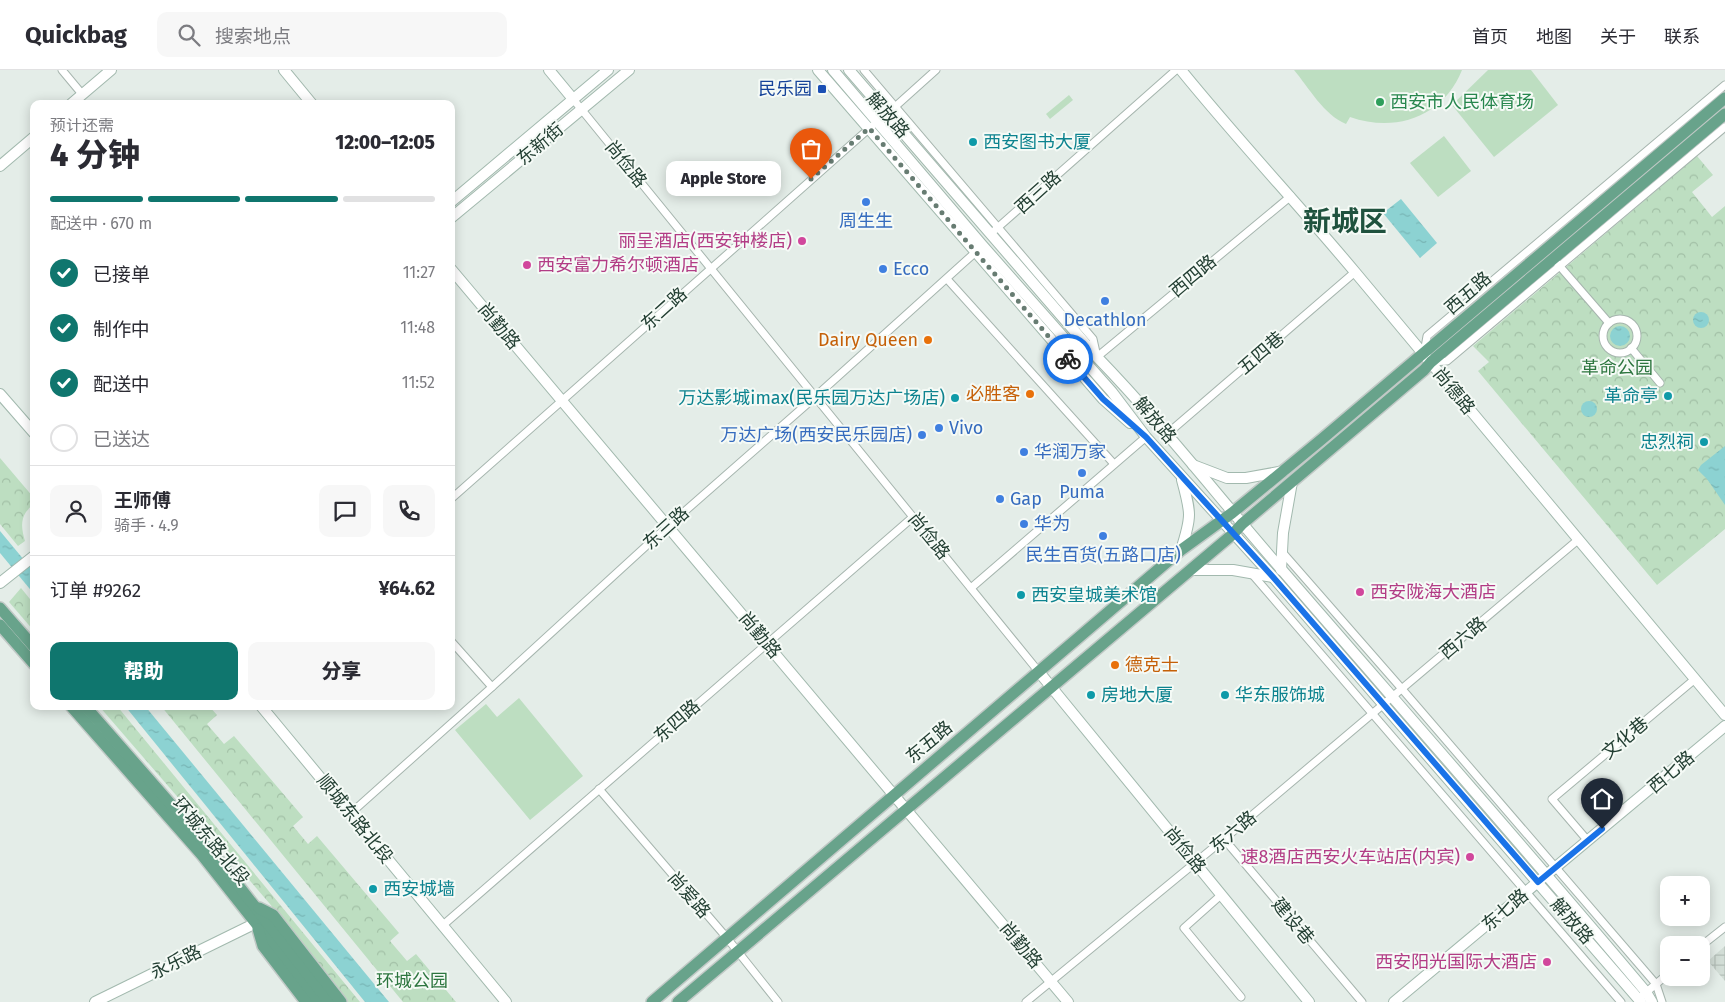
<!DOCTYPE html>
<html lang="zh">
<head>
<meta charset="utf-8">
<style>
  body { margin:0; font-family:"Fira Sans","Noto Sans SC",sans-serif; background:#f7f7f7; color:#2b2b33; height:100vh; display:flex; flex-direction:column; font-size:19px; white-space:nowrap }
  * { box-sizing:border-box; margin:0 }
  p { font-size:16px; color:#7c7c81 }
  .icon { flex:none; width:28px; height:28px; fill:none; stroke:currentColor; stroke-width:2; stroke-linecap:round; stroke-linejoin:round }
  .map { position:relative; flex:1; overflow:hidden }
  .side { position:absolute; left:30px; top:30px; width:425px; height:610px; display:flex; flex-direction:column; background:#fff; border-radius:10px; box-shadow:0 2px 12px #0003 }
  .side>* { flex:none }
  .tools { position:absolute; left:1660px; top:806px; display:grid; gap:10px }
  .tools a { display:grid; place-items:center; width:50px; height:50px; border-radius:10px; background:#fff; box-shadow:0 2px 12px #0003; font-size:25px }
  .pin { position:absolute; display:grid; place-items:center; width:42px; height:42px; color:#fff; margin:-51px -21px; border-radius:50% 50% 50% 0; rotate:-45deg; box-shadow:0 0 5px #0007 }
  .pin .icon { rotate:45deg }
  .courier { position:absolute; display:grid; place-items:center; width:50px; height:50px; margin:-25px; border:4px solid #1a73e8; border-radius:50%; background:#fff; color:#222; box-shadow:0 1px 6px #0007 }
  .bubble { position:absolute; height:35px; border-radius:10px; background:#fff; box-shadow:0 2px 12px #0003; font-size:16px; font-weight:800; line-height:35px; text-align:center }
  .overview em { font-style:normal; font-weight:800 }
  .overview div { display:flex; flex-direction:column-reverse }
  .overview { display:flex; align-items:center; justify-content:space-between; height:85px; padding:0 20px }
  h1 { font-size:32px; font-weight:800; line-height:38px }
  .bar { display:grid; grid-template-columns:repeat(4,1fr); gap:8px 5px; align-content:center; height:60px; padding:0 20px }
  .bar i { height:6px; border-radius:4px; background:#e1e1e2 }
  .bar .active { background:#0f766e }
  .bar p { grid-column:span 4 }
  .line { display:flex; align-items:center; gap:12px; padding:0 20px; border-top:1px solid #e1e1e2 }
  .line div { flex:1 }
  .round { display:grid; place-items:center; flex:none; width:52px; height:52px; border-radius:10px; background:#f7f7f7 }
  ol { padding:0 20px; list-style:none }
  li { display:flex; align-items:center; gap:15px; height:55px }
  li p { margin-inline-start:auto }
  li .icon { padding:5px; border-radius:50%; background:#0f766e; color:#fff; stroke-width:4 }
  li:last-child { color:#7c7c81 }
  li i { width:28px; height:28px; border:2px solid #e1e1e2; border-radius:50% }
  .action { display:flex; gap:10px; margin-top:auto; padding:10px 20px }
  .action a { flex:1; height:58px; border-radius:10px; background:#0f766e; color:#fff; font-size:20px; font-weight:800; line-height:58px; text-align:center }
  .action a+a { background:#f7f7f7; color:#2b2b33 }
  header { display:flex; align-items:center; gap:30px; box-sizing:border-box; height:70px; padding:0 25px; background:#fff; border-bottom:1px solid #e1e1e2 }
  header strong { font-size:24px }
  nav { display:flex; gap:28px; margin-inline-start:auto; font-size:18px }
  .search { width:350px; height:45px; background:#f7f7f7; display:flex; align-items:center; gap:12px; box-sizing:border-box; padding:0 18px; border-radius:10px; color:#7c7c81; font-size:19px }
  .map>svg:first-child { display:block }
  .industrial { fill:url(#industrial-grid) }
  .grass { fill:#bddec1 }
  .forest { fill:url(#forest-crowns) }
  .water { fill:url(#water-ripples) }
  .lines { fill:none; stroke-linecap:round; stroke-linejoin:round }
  .street-casing { stroke:#a6b5ae; stroke-width:9 }
  .secondary-casing { stroke:#a2b9ae; stroke-width:12 }
  .primary-casing { stroke:#c1c9c6; stroke-width:14 }
  .street { stroke:#fff; stroke-width:7 }
  .secondary { stroke:#fff; stroke-width:10 }
  .primary { stroke:#68a38b; stroke-width:11 }
  .done { stroke:#677c72; stroke-width:5; stroke-dasharray:0 9 }
  .route { stroke:#1a73e8; stroke-width:6 }
  .transit-dot { fill:#1a4fb4; stroke:#f5faf6; stroke-width:2 }
  .leisure-dot { fill:#2e9e5b; stroke:#f5faf6; stroke-width:2 }
  .culture-dot { fill:#0f9aa8; stroke:#f5faf6; stroke-width:2 }
  .shop-dot { fill:#3f7fe0; stroke:#f5faf6; stroke-width:2 }
  .hotel-dot { fill:#d1479c; stroke:#f5faf6; stroke-width:2 }
  .food-dot { fill:#e8710a; stroke:#f5faf6; stroke-width:2 }
  .labels { text-anchor:middle; dominant-baseline:central; stroke-width:4; stroke-linejoin:round; paint-order:stroke }
  .transit-label { font-size:18px; fill:#164399; stroke:#f5faf6; text-anchor:end }
  .leisure-label { font-size:18px; fill:#27864d; stroke:#f5faf6; text-anchor:start }
  .street-label { font-size:18px; fill:#233f33; stroke:#f5faf6 }
  .culture-label { font-size:18px; fill:#0d838f; stroke:#f5faf6; text-anchor:start }
  .shop-label { font-size:18px; fill:#366cbe; stroke:#f5faf6; text-anchor:start }
  .hotel-label { font-size:18px; fill:#b23c85; stroke:#f5faf6; text-anchor:end }
  .food-label { font-size:18px; fill:#c56008; stroke:#f5faf6; text-anchor:end }
  .park-label { font-size:18px; fill:#2d763f; stroke:#f5faf6 }
  .town-label { font-size:28px; font-weight:bold; fill:#1f523e; stroke:#f5faf6 }
</style>
</head>
<body>
<header>
<strong>Quickbag</strong>
<div class="search"><svg class="icon" aria-label="search" viewBox="0 0 24 24"><circle cx="10" cy="10" r="6"/><path d="M15 15l6 6"/></svg>搜索地点</div>
<nav><a>首页</a><a>地图</a><a>关于</a><a>联系</a></nav>
</header>
<div class="map">
<svg width="1725" height="932" viewBox="0 0 1725 932">
  <defs>
    <pattern id="industrial-grid" width="8" height="8" patternUnits="userSpaceOnUse" patternTransform="scale(1.25)"><rect width="8" height="8" fill="#d2ddd6"/><path d="M0 4h8M4 0v8" fill="none" stroke="#b4bfb8"/></pattern>
    <pattern id="forest-crowns" width="20" height="18" patternUnits="userSpaceOnUse" patternTransform="scale(1.25)"><rect width="20" height="18" fill="#bddec1"/><path d="M2 6a3 3 0 1 1 6 0M12 15a3 3 0 1 1 6 0" fill="none" stroke="#a2c0a6"/></pattern>
    <pattern id="water-ripples" width="26" height="14" patternUnits="userSpaceOnUse" patternTransform="scale(1.25)"><rect width="26" height="14" fill="#8cd2d2"/><path d="M2 4q2-2 4 0t4 0M15 11q2-2 4 0t4 0" fill="none" stroke="#78b5b5"/></pattern>
  </defs>
  <rect width="100%" height="100%" fill="#e4ede8"/>
  <polygon class="industrial" points="1725,876 1725,911 1708,891"/>
  <g class="grass">
    <path d="M 1294,0 L 1462,0 C 1443,47 1396,63 1350,47 L 1346,54 C 1324,45 1309,18 1294,0 Z"/>
    <polygon points="1488,0 1531,0 1558,35 1494,87 1452,35"/>
    <polygon points="1069,25 1073,30 1050,49 1046,44"/>
    <polygon points="1444,66 1471,101 1438,127 1410,93"/>
    <polygon points="519,628 583,706 530,750 455,660 486,634 497,647"/>
  </g>
  <g class="forest">
    <polygon points="1697,86 1713,105 1692,122 1712,147 1725,136 1725,459 1657,515 1478,301 1489,292 1473,276"/>
    <path d="M 0,388 L 34,428 C 34,434 30,437 26,442 C 20,451 22,461 25,471 L 18,476 L 0,454 Z"/>
    <polygon points="21,518 34,534 34,561 9,532"/>
    <polygon points="99,636 117,636 360,932 344,932 270,834"/>
    <polygon points="161,636 209,636 217,645 207,654 224,674 234,666 303,747 293,756 308,774 317,766 399,863 390,871 407,891 416,884 456,932 403,932"/>
  </g>
  <g class="water">
    <polygon points="1401,129 1437,173 1420,188 1383,143"/>
    <circle cx="1701" cy="250" r="8"/>
    <circle cx="1620" cy="266" r="10"/>
    <circle cx="1589" cy="339" r="8"/>
    <polygon points="1725,376 1725,435 1707,409 1698,400 1701,395"/>
    <polygon points="0,461 34,502 34,524 0,483"/>
    <polygon points="125,636 145,636 389,932 365,932"/>
  </g>
  <g class="lines">
    <defs>
      <g id="street">
        <polyline points="62,0 82,24"/>
        <polyline points="864,0 1093,269 1097,287 1291,126"/>
        <polyline points="573,29 1039,602"/>
        <polyline points="887,44 936,0"/>
        <polyline points="995,160 1176,0"/>
        <polyline points="1557,193 1609,253"/>
        <polyline points="947,209 1114,394"/>
        <circle cx="1620" cy="266" r="17"/>
        <polyline points="1631,278 1660,313"/>
        <polyline points="1424,283 1427,266 1725,15"/>
        <polyline points="1431,292 1447,291 1725,57"/>
        <polyline points="1167,364 1355,202"/>
        <polyline points="451,429 872,56"/>
        <polyline points="1283,483 1402,619 1656,914 1662,932"/>
        <polyline points="1252,504 1621,932"/>
        <polyline points="971,518 1146,367"/>
        <polyline points="451,571 492,617"/>
        <polyline points="599,719 727,868 778,932"/>
        <polyline points="351,743 492,617 668,456 815,327 979,179"/>
        <polyline points="1224,769 1362,932"/>
        <polyline points="1588,771 1552,729 1695,609"/>
        <polyline points="1221,825 1184,858 1241,927"/>
        <polyline points="442,856 913,447"/>
        <polyline points="1701,876 1725,857"/>
        <polyline points="1643,925 1669,903"/>
        <polyline points="1026,932 1224,769 1579,469"/>
      </g>
      <g id="secondary">
        <polyline points="284,0 312,34"/>
        <polyline points="549,0 573,29"/>
        <polyline points="818,0 1103,329 1130,353"/>
        <polyline points="833,0 982,175 1112,322 1146,367 1273,507 1641,932"/>
        <path d="M 849,0 L 1097,287 C 1162,354 1220,429 1282,500 C 1404,641 1527,780 1646,922 L 1652,932"/>
        <path d="M 1181,0 C 1237,69 1298,134 1355,202 C 1479,349 1601,498 1725,645"/>
        <polyline points="71,34 111,0"/>
        <polyline points="0,96 34,67"/>
        <polyline points="451,132 608,0"/>
        <polyline points="451,148 629,0"/>
        <polyline points="451,199 1068,932"/>
        <polyline points="0,324 34,363"/>
        <polyline points="1193,395 1227,408 1246,408 1284,401"/>
        <path d="M 1181,480 C 1192,446 1191,443 1182,410"/>
        <polyline points="1190,500 1233,500 1273,507"/>
        <polyline points="1281,500 1283,463 1292,412"/>
        <polyline points="0,513 34,486"/>
        <polyline points="1039,602 1309,932"/>
        <polyline points="261,636 506,932"/>
        <polyline points="95,932 256,853"/>
        <polyline points="1394,932 1725,656"/>
      </g>
      <g id="primary">
        <polyline points="0,538 34,577"/>
        <polyline points="0,555 34,594"/>
        <polyline points="71,636 202,785 318,932"/>
        <polyline points="85,636 210,779 329,932"/>
        <polyline points="259,838 273,845 341,932"/>
        <polyline points="258,859 263,876 306,932"/>
        <polyline points="652,932 1181,480 1232,443 1322,369 1725,28"/>
        <polyline points="678,932 1233,464 1242,454 1424,300 1431,292 1725,44"/>
      </g>
    </defs>
    <use href="#street" class="street-casing"/>
    <use href="#secondary" class="secondary-casing"/>
    <use href="#primary" class="primary-casing"/>
    <use href="#street" class="street"/>
    <use href="#secondary" class="secondary"/>
    <use href="#primary" class="primary"/>
  </g>
  <g class="lines">
    <polyline class="done" points="811,109 869,58 1068,289"/>
    <polyline class="route" points="1068,289 1103,329 1146,367 1273,507 1538,812 1602,759"/>
  </g>
  <rect class="transit-dot" x="817" y="14" width="10" height="10" rx="2.5"/>
  <circle class="leisure-dot" cx="1380" cy="32" r="5"/>
  <g class="culture-dot">
    <circle cx="973" cy="72" r="5"/>
    <circle cx="1668" cy="326" r="5"/>
    <circle cx="955" cy="328" r="5"/>
    <circle cx="1704" cy="372" r="5"/>
    <circle cx="1021" cy="525" r="5"/>
    <circle cx="1091" cy="625" r="5"/>
    <circle cx="1225" cy="625" r="5"/>
    <circle cx="373" cy="819" r="5"/>
  </g>
  <g class="shop-dot">
    <circle cx="866" cy="132" r="5"/>
    <circle cx="883" cy="199" r="5"/>
    <circle cx="1105" cy="231" r="5"/>
    <circle cx="939" cy="358" r="5"/>
    <circle cx="922" cy="365" r="5"/>
    <circle cx="1024" cy="382" r="5"/>
    <circle cx="1082" cy="403" r="5"/>
    <circle cx="1000" cy="429" r="5"/>
    <circle cx="1024" cy="454" r="5"/>
    <circle cx="1103" cy="466" r="5"/>
  </g>
  <g class="hotel-dot">
    <circle cx="802" cy="171" r="5"/>
    <circle cx="527" cy="195" r="5"/>
    <circle cx="1360" cy="522" r="5"/>
    <circle cx="1470" cy="787" r="5"/>
    <circle cx="1547" cy="892" r="5"/>
  </g>
  <g class="food-dot">
    <circle cx="928" cy="270" r="5"/>
    <circle cx="1030" cy="324" r="5"/>
    <circle cx="1115" cy="595" r="5"/>
  </g>
  <g class="labels">
    <g class="transit-label">
      <text x="812" y="19">民乐园</text>
    </g>
    <g class="leisure-label">
      <text x="1390" y="32">西安市人民体育场</text>
    </g>
    <g class="street-label">
      <text transform="translate(888 45) rotate(49)">解放路</text>
      <text transform="translate(540 74) rotate(-40)">东新街</text>
      <text transform="translate(626 94) rotate(51)">尚俭路</text>
      <text transform="translate(1038 122) rotate(-42)">西三路</text>
      <text transform="translate(1193 206) rotate(-40)">西四路</text>
      <text transform="translate(1468 223) rotate(-41)">西五路</text>
      <text transform="translate(664 239) rotate(-42)">东二路</text>
      <text transform="translate(499 256) rotate(50)">尚勤路</text>
      <text transform="translate(1261 283) rotate(-41)">五四巷</text>
      <text transform="translate(1454 321) rotate(51)">尚德路</text>
      <text transform="translate(1155 350) rotate(50)">解放路</text>
      <text transform="translate(666 458) rotate(-42)">东三路</text>
      <text transform="translate(929 466) rotate(51)">尚俭路</text>
      <text transform="translate(760 565) rotate(50)">尚勤路</text>
      <text transform="translate(1463 568) rotate(-40)">西六路</text>
      <text transform="translate(677 651) rotate(-41)">东四路</text>
      <text transform="translate(1625 668) rotate(-40)">文化巷</text>
      <text transform="translate(929 672) rotate(-40)">东五路</text>
      <text transform="translate(1671 702) rotate(-40)">西七路</text>
      <text transform="translate(355 749) rotate(51)">顺城东路北段</text>
      <text transform="translate(1233 762) rotate(-40)">东六路</text>
      <text transform="translate(211 771) rotate(50)">环城东路北段</text>
      <text transform="translate(1185 780) rotate(51)">尚俭路</text>
      <text transform="translate(689 825) rotate(49)">尚爱路</text>
      <text transform="translate(1505 840) rotate(-40)">东七路</text>
      <text transform="translate(1293 851) rotate(50)">建设巷</text>
      <text transform="translate(1572 851) rotate(49)">解放路</text>
      <text transform="translate(1021 875) rotate(50)">尚勤路</text>
      <text transform="translate(176 892) rotate(-26)">永乐路</text>
    </g>
    <g class="culture-label">
      <text x="983" y="72">西安图书大厦</text>
      <text x="1658" y="326" text-anchor="end">革命亭</text>
      <text x="945" y="328" text-anchor="end">万达影城imax(民乐园万达广场店)</text>
      <text x="1694" y="372" text-anchor="end">忠烈祠</text>
      <text x="1031" y="525">西安皇城美术馆</text>
      <text x="1101" y="625">房地大厦</text>
      <text x="1235" y="625">华东服饰城</text>
      <text x="383" y="819">西安城墙</text>
    </g>
    <g class="shop-label">
      <text x="866" y="151" text-anchor="middle">周生生</text>
      <text x="893" y="199">Ecco</text>
      <text x="1105" y="250" text-anchor="middle">Decathlon</text>
      <text x="949" y="358">Vivo</text>
      <text x="912" y="365" text-anchor="end">万达广场(西安民乐园店)</text>
      <text x="1034" y="382">华润万家</text>
      <text x="1082" y="422" text-anchor="middle">Puma</text>
      <text x="1010" y="429">Gap</text>
      <text x="1034" y="454">华为</text>
      <text x="1103" y="485" text-anchor="middle">民生百货(五路口店)</text>
    </g>
    <g class="hotel-label">
      <text x="792" y="171">丽呈酒店(西安钟楼店)</text>
      <text x="537" y="195" text-anchor="start">西安富力希尔顿酒店</text>
      <text x="1370" y="522" text-anchor="start">西安陇海大酒店</text>
      <text x="1460" y="787">速8酒店西安火车站店(内宾)</text>
      <text x="1537" y="892">西安阳光国际大酒店</text>
    </g>
    <g class="food-label">
      <text x="918" y="270">Dairy Queen</text>
      <text x="1020" y="324">必胜客</text>
      <text x="1125" y="595" text-anchor="start">德克士</text>
    </g>
    <g class="park-label">
      <text x="1617" y="298">革命公园</text>
      <text x="412" y="911">环城公园</text>
    </g>
    <g class="town-label">
      <text x="1345" y="151">新城区</text>
    </g>
  </g>
</svg>
<div class="tools">
<a>+</a>
<a>−</a>
</div>
<div class="pin" style="left:811px;top:109px;background:#ea580c"><svg class="icon" aria-label="bag" viewBox="0 0 24 24"><path d="M5 8h14l-1 12H6zM9 8a3 3 0 0 1 6 0"/></svg></div>
<div class="pin" style="left:1602px;top:759px;background:#1f2937"><svg class="icon" aria-label="home" viewBox="0 0 24 24"><path d="M3 11l9-7 9 7M6 9v11h12V9"/></svg></div>
<div class="courier" style="left:1068px;top:289px"><svg class="icon" aria-label="bike" viewBox="0 0 24 24"><circle cx="6" cy="16" r="4"/><circle cx="18" cy="16" r="4"/><path d="M6 16l4-8h5l3 8M10 8l3 8H6M13 5h3"/></svg></div>
<div class="bubble" style="left:666px;top:91px;width:115px">Apple Store</div>
<section class="side">
<div class="overview"><div><h1>4 分钟</h1><p>预计还需</p></div><em>12:00–12:05</em></div>
<div class="bar"><i class="active"></i><i class="active"></i><i class="active"></i><i></i><p>配送中 · 670 m</p></div>
<ol>
<li><svg class="icon" aria-label="check" viewBox="0 0 24 24"><path d="M5 12l5 5 9-10"/></svg>已接单<p>11:27</p></li>
<li><svg class="icon" aria-label="check" viewBox="0 0 24 24"><path d="M5 12l5 5 9-10"/></svg>制作中<p>11:48</p></li>
<li><svg class="icon" aria-label="check" viewBox="0 0 24 24"><path d="M5 12l5 5 9-10"/></svg>配送中<p>11:52</p></li>
<li><i></i>已送达</li>
</ol>
<div class="line" style="height:90px"><a class="round"><svg class="icon" aria-label="person" viewBox="0 0 24 24"><circle cx="12" cy="8" r="4"/><path d="M4 21q1-7 8-7t8 7"/></svg></a><div><b>王师傅</b><p>骑手 · 4.9</p></div><a class="round"><svg class="icon" aria-label="chat" viewBox="0 0 24 24"><path d="M4 5h16v11H9l-5 4z"/></svg></a><a class="round"><svg class="icon" aria-label="phone" viewBox="0 0 24 24"><path d="M5 4h4l2 5-3 2q2 4 5 5l2-3 5 2v4C11 20 4 13 5 4z"/></svg></a></div>
<div class="line" style="height:65px"><div>订单 #9262</div><b>¥64.62</b></div>
<div class="action"><a>帮助</a><a>分享</a></div>
</section>
</div>
</body>
</html>
